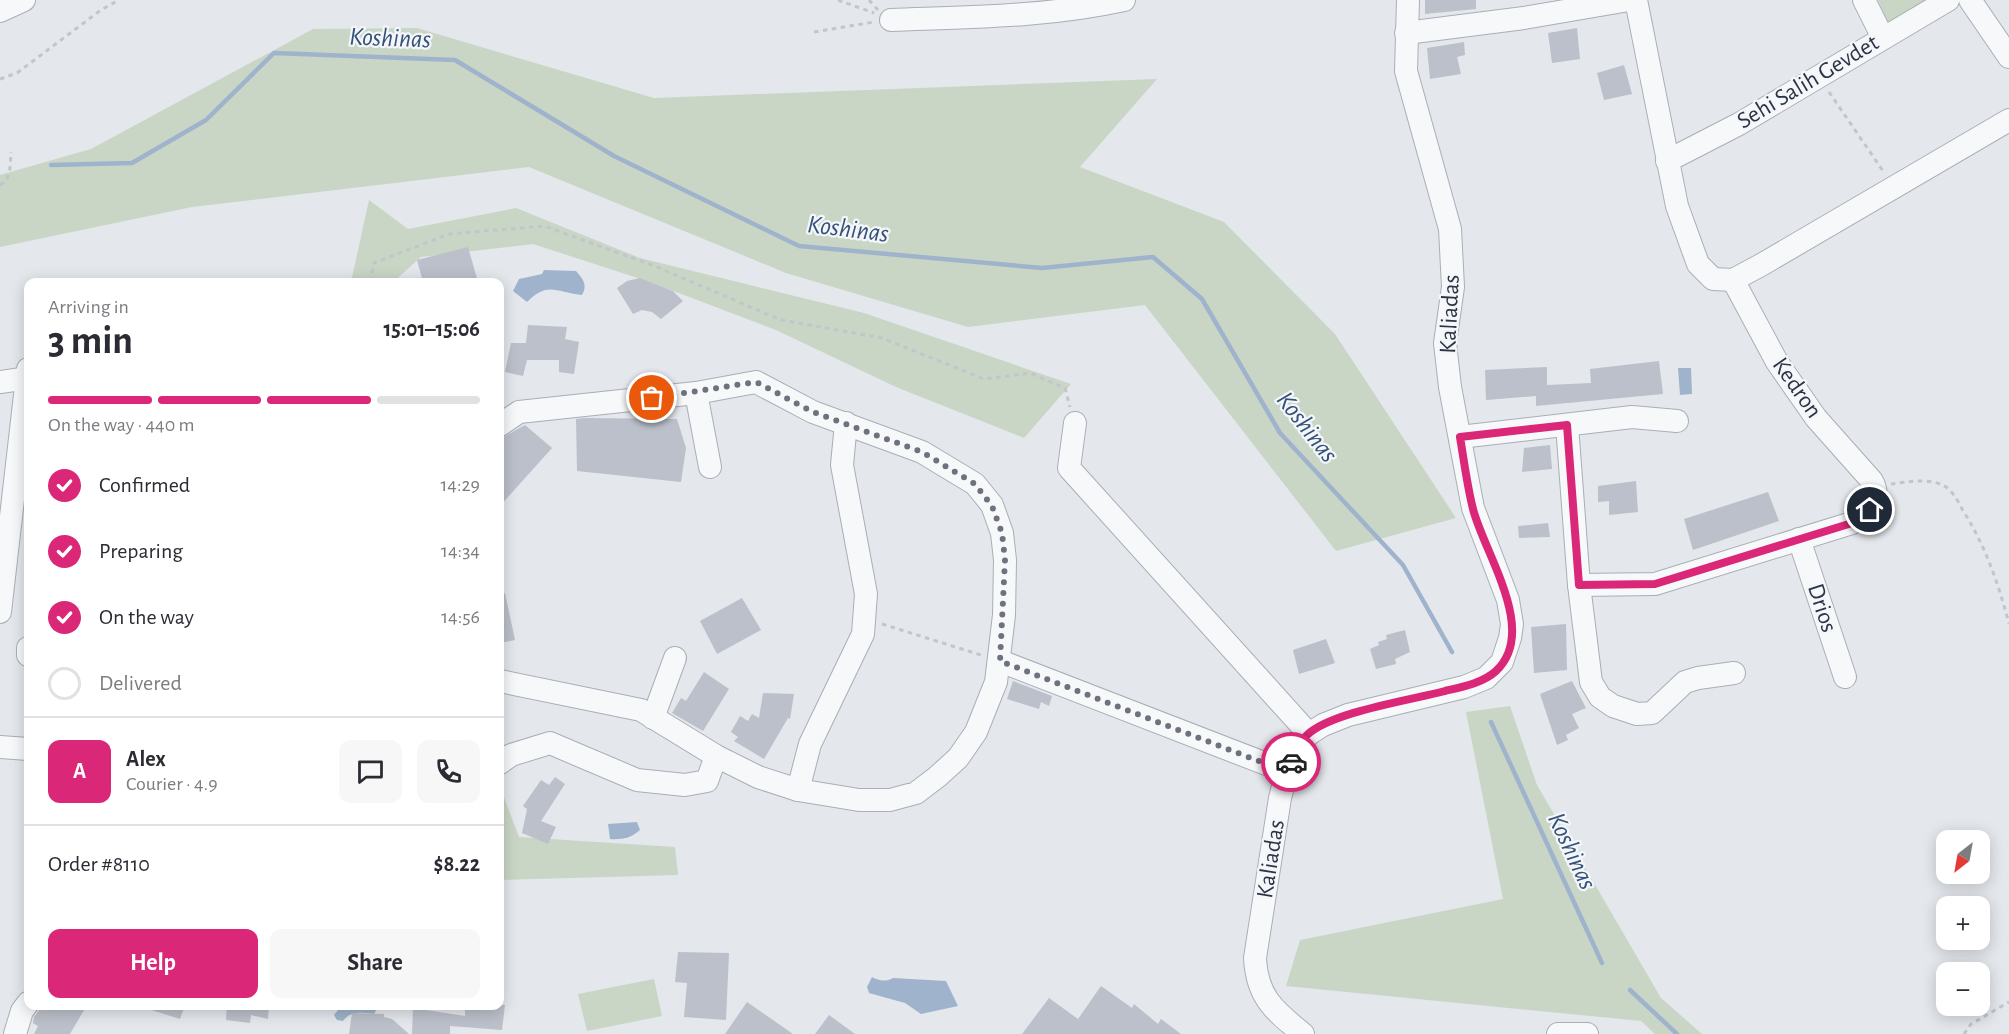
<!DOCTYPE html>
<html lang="en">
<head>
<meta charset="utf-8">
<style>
  body { margin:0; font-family:"Alegreya Sans",sans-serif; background:#f7f7f7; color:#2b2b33; height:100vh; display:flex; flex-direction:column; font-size:22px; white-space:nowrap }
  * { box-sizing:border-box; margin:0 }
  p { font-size:20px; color:#7c7c81 }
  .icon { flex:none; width:33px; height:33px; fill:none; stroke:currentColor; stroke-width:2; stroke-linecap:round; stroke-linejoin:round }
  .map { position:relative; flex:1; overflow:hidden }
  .panel { position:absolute; left:24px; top:278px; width:480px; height:732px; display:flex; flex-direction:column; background:#fff; border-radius:12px; box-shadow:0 3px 15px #0003 }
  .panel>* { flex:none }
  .needle { width:39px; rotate:211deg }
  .fabs { position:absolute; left:1936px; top:830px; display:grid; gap:12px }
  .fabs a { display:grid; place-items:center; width:54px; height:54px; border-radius:12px; background:#fff; box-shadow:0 3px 15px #0003; font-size:30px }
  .pin { position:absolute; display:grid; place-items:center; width:51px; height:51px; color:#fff; margin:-26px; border:3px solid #fff; border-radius:50%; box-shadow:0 2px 6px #0007 }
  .courier { position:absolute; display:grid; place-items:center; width:60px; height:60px; margin:-30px; border:4px solid #db2777; border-radius:50%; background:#fff; color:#222; box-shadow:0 2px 8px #0007 }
  .overview em { font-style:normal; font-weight:600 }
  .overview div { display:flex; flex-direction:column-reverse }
  .overview { display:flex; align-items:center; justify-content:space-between; height:102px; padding:0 24px }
  h1 { font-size:39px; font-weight:600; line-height:45px }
  .bar { display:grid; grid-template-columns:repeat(4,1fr); gap:9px 6px; align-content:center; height:72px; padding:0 24px }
  .bar i { height:8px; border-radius:4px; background:#e1e1e2 }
  .bar .current { background:#db2777 }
  .bar p { grid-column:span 4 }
  .line { display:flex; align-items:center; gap:15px; padding:0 24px; border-top:2px solid #e1e1e2 }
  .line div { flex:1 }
  .round { display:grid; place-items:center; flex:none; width:63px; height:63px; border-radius:12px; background:#f7f7f7 }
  ol { padding:0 24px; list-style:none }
  li { display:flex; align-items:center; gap:18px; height:66px }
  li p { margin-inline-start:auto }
  li .icon { padding:6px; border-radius:50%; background:#db2777; color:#fff; stroke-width:4 }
  li:last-child { color:#7c7c81 }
  li i { width:33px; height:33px; border:3px solid #e1e1e2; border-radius:50% }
  .action { display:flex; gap:12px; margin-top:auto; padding:12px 24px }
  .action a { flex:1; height:69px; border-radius:12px; background:#db2777; color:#fff; font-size:24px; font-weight:600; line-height:69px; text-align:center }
  .action a+a { background:#f7f7f7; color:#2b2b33 }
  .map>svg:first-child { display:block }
  .green { fill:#c9d6c5 }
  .water { fill:#9fb4cc }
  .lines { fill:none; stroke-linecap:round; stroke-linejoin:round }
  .stream { stroke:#9fb4cc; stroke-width:4.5 }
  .building { fill:#bbc0ca }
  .minor-casing { stroke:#a9aeb7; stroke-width:24 }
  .path { stroke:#c2c5cb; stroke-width:3; stroke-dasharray:4.5 4.5; stroke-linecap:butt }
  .minor { stroke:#f7f8fa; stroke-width:22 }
  .done { stroke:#6c737f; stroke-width:6; stroke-dasharray:0 10.8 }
  .route { stroke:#db2777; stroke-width:8 }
  .labels { text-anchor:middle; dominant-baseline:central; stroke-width:4.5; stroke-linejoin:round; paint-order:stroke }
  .street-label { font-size:24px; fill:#2b3445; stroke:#f4f6f9 }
  .water-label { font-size:26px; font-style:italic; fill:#34527a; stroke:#f4f6f9 }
</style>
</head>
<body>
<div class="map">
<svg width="2009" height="1034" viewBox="0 0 2009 1034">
  <rect width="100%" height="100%" fill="#e4e7ec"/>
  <g class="green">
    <polygon points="1878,0 1926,0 1888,23"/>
    <polygon points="417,28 654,98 1157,79 1080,167 1224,222 1335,334 1456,518 1336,551 1145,305 968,327 786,273 529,167 192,207 0,247 0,175 91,149 313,29"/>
    <polygon points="369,200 408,229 516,208 640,258 864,313 1071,384 1024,438 896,387 776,330 650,282 533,244 421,257 393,282 351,282"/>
    <polygon points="1510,706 1537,785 1661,998 1702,1034 1655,1034 1641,1021 1286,986 1300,940 1503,899 1466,712"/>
    <polygon points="500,787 519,837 675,847 678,875 500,880"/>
    <polygon points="654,979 662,1016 587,1031 578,994"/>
  </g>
  <g class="water">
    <path d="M 544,270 L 576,271 C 583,279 588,285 582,295 C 555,292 548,281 527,302 L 513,291 L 519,279 L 542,274 Z"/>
    <polygon points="1678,368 1691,368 1692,394 1680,395"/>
    <path d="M 637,822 L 640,830 C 631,838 622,840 610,839 L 608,824 Z"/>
    <path d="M 872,977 C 879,981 886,982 893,978 L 946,981 L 958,1006 L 921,1014 L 905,1003 L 869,993 L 867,987 Z"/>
    <path d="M 379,1005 L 374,1014 C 363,1013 351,1010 343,1021 L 337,1020 L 334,1015 L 341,1006 Z"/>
  </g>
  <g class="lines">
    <g class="stream">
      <polyline points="51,165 132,163 206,120 274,53 455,60 614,156 799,246 1042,268 1153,257 1202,299 1280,433 1403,565 1452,652"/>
      <polyline points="1491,722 1602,963"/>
      <polyline points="1630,990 1677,1034"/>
    </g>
  </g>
  <g class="building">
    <polygon points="1425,0 1476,0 1476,9 1425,14"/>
    <polygon points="1577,28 1580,59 1552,63 1548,33"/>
    <polygon points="1464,42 1465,55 1457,57 1461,74 1430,79 1427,48"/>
    <polygon points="1624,65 1632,94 1604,100 1597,73"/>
    <polygon points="468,247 478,282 423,282 417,260"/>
    <polygon points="640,278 673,291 683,301 661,319 652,312 642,310 633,314 617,288 627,281"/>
    <polygon points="528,325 567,327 565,339 579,342 574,374 559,372 559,360 527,360 523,376 505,372 511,343 526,343"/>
    <polygon points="1659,361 1663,394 1536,406 1536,396 1486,400 1485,370 1547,367 1547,385 1591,383 1590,369"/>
    <polygon points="585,418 677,419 686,448 681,482 577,471 576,419"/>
    <polygon points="525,425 552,448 500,506 500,439"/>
    <polygon points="1550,445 1552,469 1522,472 1524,448"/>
    <polygon points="1636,481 1638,512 1609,515 1609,501 1598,502 1598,486"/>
    <polygon points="1768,492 1779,521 1693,550 1684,519"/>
    <polygon points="1548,523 1550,537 1519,538 1518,526"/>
    <polygon points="505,593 515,640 500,643 500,594"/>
    <polygon points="742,598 761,630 717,654 700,621"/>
    <polygon points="1566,624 1567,670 1534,673 1531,627"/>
    <polygon points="1405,630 1410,652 1395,659 1396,664 1376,669 1370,649 1379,645 1378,642 1387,639 1386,635"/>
    <polygon points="1326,639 1335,663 1299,674 1293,650"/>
    <polygon points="704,672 729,689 703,731 672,713 681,698 686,701"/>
    <polygon points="1013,681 1052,696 1049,706 1041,702 1039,709 1007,699"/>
    <polygon points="1572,681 1586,708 1572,714 1579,728 1566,735 1568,740 1557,745 1540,694"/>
    <polygon points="763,693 794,694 790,719 788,718 764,759 734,741 738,737 731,732 740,716 748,721 752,714 759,718"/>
    <polygon points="555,777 565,784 541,821 556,827 548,844 522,833 527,809 523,806 541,780 549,785"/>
    <polygon points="678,952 729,953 726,1020 684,1017 687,983 675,982"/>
    <polygon points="1101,986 1132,1008 1134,1004 1158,1024 1161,1019 1181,1034 1022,1034 1049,998 1078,1019"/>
    <polygon points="747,1002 793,1034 725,1034"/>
    <polygon points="43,1005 87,1005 70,1034 34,1034 38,1026 33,1023 34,1017"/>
    <polygon points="146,1005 185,1005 180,1019 145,1008"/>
    <polygon points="227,1005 269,1005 268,1019 251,1015 250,1023 226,1020"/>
    <polygon points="483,1005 505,1005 502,1030 450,1026 450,1034 412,1034 413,1008 465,1016 465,1008 483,1010"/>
    <polygon points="352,1013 384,1014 384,1017 392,1019 409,1034 349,1034"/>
    <polygon points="829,1015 855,1034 815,1034"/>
  </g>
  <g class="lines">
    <defs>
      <g id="minor">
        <polyline points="1636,0 1677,206 1698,264 1713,279 1733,280 1761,265 2009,120"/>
        <polyline points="1864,0 1883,38"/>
        <polyline points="1970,0 2009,57"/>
        <polyline points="0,11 24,0"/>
        <path d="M 891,20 C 969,17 1047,17 1124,0"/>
        <polyline points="1406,33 1524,18 1629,0"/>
        <polyline points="1667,161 1739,124 1948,0"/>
        <polyline points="0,382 28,378"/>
        <polyline points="696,393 710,467"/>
        <polyline points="1075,423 1069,468 1309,734"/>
        <polyline points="500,425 519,412 696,393 756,382 813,412 922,452 975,484 992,505 1002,533 1005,560 1004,615 996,682 976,732 958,758 937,777 916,793 890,800 859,800 798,790 758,777 716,756 641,710 500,681"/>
        <polyline points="1567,425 1579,585 1591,682 1600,697 1613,706 1637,714 1652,713 1685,682 1698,678 1734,673"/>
        <polyline points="1460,437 1632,417 1677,421"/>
        <polyline points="1799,539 1845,677"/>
        <path d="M 1579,585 L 1655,584 L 1852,523 C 1868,514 1882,499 1872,481 L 1816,418 L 1777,362 L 1733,280"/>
        <polyline points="0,612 28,369"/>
        <polyline points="28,648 28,655"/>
        <polyline points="1000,661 1287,772"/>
        <polyline points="653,718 675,658"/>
        <polyline points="0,747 28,749"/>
        <polyline points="500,763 511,755 550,743 637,780 685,785 707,781 716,756"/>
        <polyline points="798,790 810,744 863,634 866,594 842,465 846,423"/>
        <polyline points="15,1034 22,1011 28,1003"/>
        <path d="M 1303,1034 C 1275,1011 1257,998 1255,958 L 1280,798 L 1287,772 L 1301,743 L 1309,734 L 1323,725 L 1348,715 L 1464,687 L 1486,678 L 1502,662 L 1510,638 L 1512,624 L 1508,600 L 1473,508 L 1450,387 L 1445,343 L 1453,287 L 1450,229 L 1406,71 L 1408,0"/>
        <polyline points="1558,1034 1587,1034"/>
      </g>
    </defs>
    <use href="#minor" class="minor-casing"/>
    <g class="path">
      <polyline points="838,0 874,13"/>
      <polyline points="869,0 878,10"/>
      <polyline points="814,32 874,22"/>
      <polyline points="0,79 17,73 101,10 119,0"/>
      <polyline points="1829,92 1883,171"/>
      <path d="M 0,185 C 12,179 10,163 11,152"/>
      <polyline points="370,282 374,263 449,234 544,226 652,265 781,320 882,338 984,379 1030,373 1065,388 1070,407"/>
      <path d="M 1891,484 C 1908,482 1930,477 1946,487 C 1953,492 1958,501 1962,509 C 1985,545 1998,582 2009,624"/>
      <polyline points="882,624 981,655"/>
      <polyline points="1964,1034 1971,1024 2009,1002"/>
    </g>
    <use href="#minor" class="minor"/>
  </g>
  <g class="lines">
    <polyline class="done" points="652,398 756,382 813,412 922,452 975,484 992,506 1002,533 1005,560 1000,661 1287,772 1291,762"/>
    <path class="route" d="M 1291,762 C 1294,752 1300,742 1307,735 C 1331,712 1411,700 1445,691 C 1462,687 1483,683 1496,671 C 1539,631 1484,553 1473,509 C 1467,485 1464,461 1460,437 L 1567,425 L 1579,585 L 1655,584 L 1852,523 L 1870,510"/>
  </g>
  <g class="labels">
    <g class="street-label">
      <text transform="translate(1808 82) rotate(-31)">Sehi Salih Gevdet</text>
      <text transform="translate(1450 314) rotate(-87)">Kaliadas</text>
      <text transform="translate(1797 388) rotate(55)">Kedron</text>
      <text transform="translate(1822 608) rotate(72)">Drios</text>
      <text transform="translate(1271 859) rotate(-81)">Kaliadas</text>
    </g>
    <g class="water-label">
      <text transform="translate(390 38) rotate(2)">Koshinas</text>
      <text transform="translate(848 229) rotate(7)">Koshinas</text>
      <text transform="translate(1307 427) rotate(52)">Koshinas</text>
      <text transform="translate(1572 851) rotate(65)">Koshinas</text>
    </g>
  </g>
</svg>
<div class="fabs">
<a><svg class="needle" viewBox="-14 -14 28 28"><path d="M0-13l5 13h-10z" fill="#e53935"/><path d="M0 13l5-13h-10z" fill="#7c7c81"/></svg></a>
<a>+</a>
<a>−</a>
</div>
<div class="pin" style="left:652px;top:398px;background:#ea580c"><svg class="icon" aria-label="bag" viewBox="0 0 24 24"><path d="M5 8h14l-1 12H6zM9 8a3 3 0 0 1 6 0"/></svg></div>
<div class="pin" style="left:1870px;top:510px;background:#1f2937"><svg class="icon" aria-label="home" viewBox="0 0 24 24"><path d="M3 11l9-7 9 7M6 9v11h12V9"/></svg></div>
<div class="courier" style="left:1291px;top:762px"><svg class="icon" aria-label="car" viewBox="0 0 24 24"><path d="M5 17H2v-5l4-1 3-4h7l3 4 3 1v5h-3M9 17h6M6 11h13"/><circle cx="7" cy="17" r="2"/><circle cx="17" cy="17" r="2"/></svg></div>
<section class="panel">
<div class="overview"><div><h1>3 min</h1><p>Arriving in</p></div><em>15:01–15:06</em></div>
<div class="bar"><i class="current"></i><i class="current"></i><i class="current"></i><i></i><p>On the way · 440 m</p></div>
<ol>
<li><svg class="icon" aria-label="check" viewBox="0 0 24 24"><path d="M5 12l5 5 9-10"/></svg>Confirmed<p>14:29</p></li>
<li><svg class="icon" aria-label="check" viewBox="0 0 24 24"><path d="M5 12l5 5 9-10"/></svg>Preparing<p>14:34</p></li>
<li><svg class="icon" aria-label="check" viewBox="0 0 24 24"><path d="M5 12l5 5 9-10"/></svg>On the way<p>14:56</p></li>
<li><i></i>Delivered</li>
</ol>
<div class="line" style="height:108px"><b class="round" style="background:#db2777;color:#fff">A</b><div><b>Alex</b><p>Courier · 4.9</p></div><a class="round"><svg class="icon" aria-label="chat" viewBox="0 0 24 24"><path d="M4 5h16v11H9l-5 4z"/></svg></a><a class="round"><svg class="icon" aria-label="phone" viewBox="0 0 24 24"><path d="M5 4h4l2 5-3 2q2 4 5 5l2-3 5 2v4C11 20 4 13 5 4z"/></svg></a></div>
<div class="line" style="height:78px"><div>Order #8110</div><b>$8.22</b></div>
<div class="action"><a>Help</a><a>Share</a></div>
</section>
</div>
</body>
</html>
